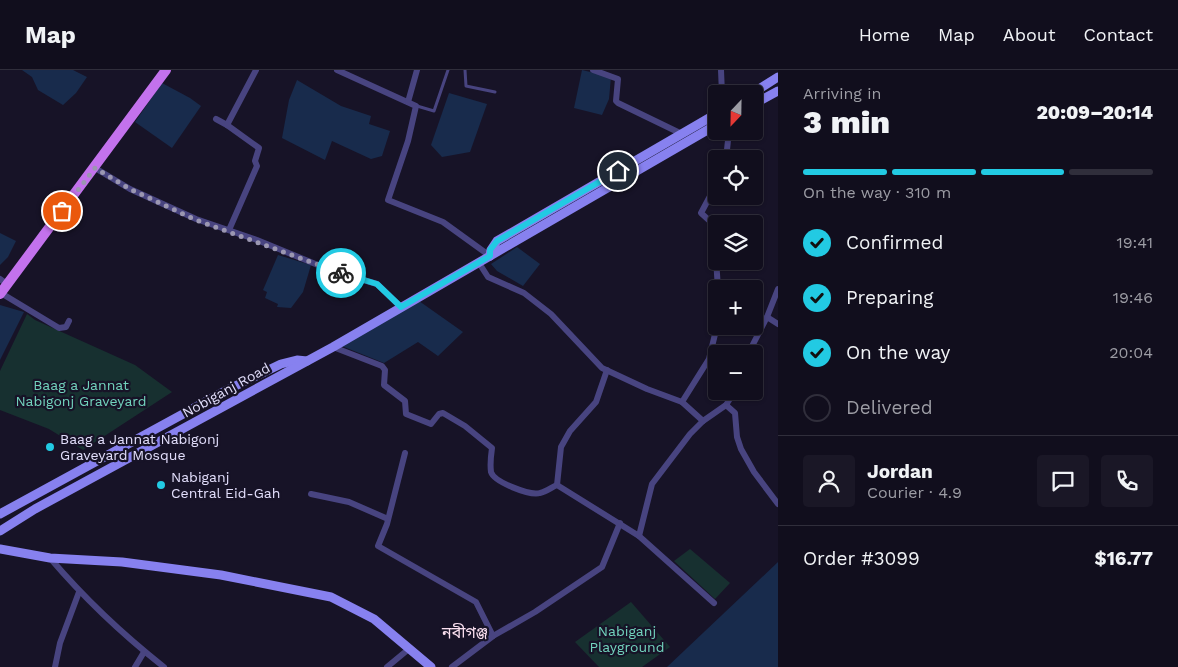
<!DOCTYPE html>
<html lang="en">
<head>
<meta charset="utf-8">
<style>
  body { margin:0; font-family:"Work Sans","Noto Sans Bengali",sans-serif; background:#1a1726; color:#f1f3f6; height:100vh; display:flex; flex-direction:column; font-size:19px; white-space:nowrap }
  * { box-sizing:border-box; margin:0 }
  p { font-size:16px; color:#9c9ca4 }
  .icon { flex:none; width:28px; height:28px; fill:none; stroke:currentColor; stroke-width:2; stroke-linecap:round; stroke-linejoin:round }
  .map { position:relative; flex:1; overflow:hidden }
  .sheet { display:flex; flex-direction:column; background:#110e1d; width:400px }
  .sheet>* { flex:none }
  .needle { width:32px; rotate:202deg }
  .fabs { position:absolute; left:708px; top:15px; display:grid; gap:10px }
  .fabs a { display:grid; place-items:center; width:55px; height:55px; border-radius:5px; background:#110e1d; box-shadow:0 1px 4px #0004,0 0 0 1px #302e3b; font-size:25px }
  .pin { position:absolute; display:grid; place-items:center; width:42px; height:42px; color:#fff; margin:-21px; border:2px solid #fff; border-radius:50%; box-shadow:0 1px 5px #0007 }
  .courier { position:absolute; display:grid; place-items:center; width:50px; height:50px; margin:-25px; border:4px solid #22cae3; border-radius:50%; background:#fff; color:#222; box-shadow:0 1px 6px #0007 }
  .headline em { font-style:normal; font-weight:800 }
  .headline div { display:flex; flex-direction:column-reverse }
  .headline { display:flex; align-items:center; justify-content:space-between; height:85px; padding:0 25px }
  h1 { font-size:32px; font-weight:800; line-height:38px }
  .bar { display:grid; grid-template-columns:repeat(4,1fr); gap:8px 5px; align-content:center; height:60px; padding:0 25px }
  .bar i { height:6px; border-radius:4px; background:#302e3b }
  .bar .on { background:#22cae3 }
  .bar p { grid-column:span 4 }
  .line { display:flex; align-items:center; gap:12px; padding:0 25px; border-top:1px solid #302e3b }
  .line div { flex:1 }
  .round { display:grid; place-items:center; flex:none; width:52px; height:52px; border-radius:5px; background:#1a1726 }
  ol { padding:0 25px; list-style:none }
  li { display:flex; align-items:center; gap:15px; height:55px }
  li p { margin-inline-start:auto }
  li .icon { padding:5px; border-radius:50%; background:#22cae3; color:#111; stroke-width:4 }
  li:last-child { color:#9c9ca4 }
  li i { width:28px; height:28px; border:2px solid #302e3b; border-radius:50% }
  header { display:flex; align-items:center; gap:30px; box-sizing:border-box; height:70px; padding:0 25px; background:#110e1d; border-bottom:1px solid #302e3b }
  header strong { font-size:24px }
  nav { display:flex; gap:28px; margin-inline-start:auto; font-size:18px }
  main { display:flex; flex:1; min-height:0 }
  .map>svg:first-child { display:block }
  .green { fill:#173030 }
  .water { fill:#182b4c }
  .lines { fill:none; stroke-linecap:round; stroke-linejoin:round }
  .service { stroke:#484480; stroke-width:3 }
  .minor { stroke:#484480; stroke-width:6 }
  .secondary { stroke:#8781ef; stroke-width:9 }
  .primary { stroke:#c372ed; stroke-width:10 }
  .done { stroke:#9b97b1; stroke-width:5; stroke-dasharray:0 9 }
  .route { stroke:#22cae3; stroke-width:6 }
  .poi-dot { fill:#22cae3; stroke:#171327; stroke-width:2 }
  .labels { text-anchor:middle; dominant-baseline:central; stroke-width:4.5; stroke-linejoin:round; paint-order:stroke }
  .park-label { font-size:14px; fill:#72d3bd; stroke:#171327 }
  .street-label { font-size:14px; fill:#e2defb; stroke:#171327 }
  .poi-label { font-size:14px; fill:#e2defb; stroke:#171327; text-anchor:start }
  .quarter-label { font-size:16px; fill:#fbe0f0; stroke:#171327 }
</style>
</head>
<body>
<header>
<strong>Map</strong>
<nav><a>Home</a><a>Map</a><a>About</a><a>Contact</a></nav>
</header>
<main>
<div class="map">
<svg width="778" height="597" viewBox="0 0 778 597">
  <rect width="100%" height="100%" fill="#171327"/>
  <g class="green">
    <polygon points="27,244 35,250 135,295 172,322 83,380 49,359 0,340 0,301"/>
    <polygon points="690,479 730,513 715,529 674,491"/>
    <polygon points="631,532 670,577 642,597 599,597 575,572"/>
  </g>
  <g class="water">
    <polygon points="22,0 73,0 87,7 76,23 63,35 38,20 32,7"/>
    <polygon points="582,0 611,7 609,29 602,45 574,38"/>
    <polygon points="297,10 341,36 371,46 369,54 390,61 382,86 371,89 332,71 325,90 282,68 289,30"/>
    <polygon points="162,13 190,28 201,36 172,78 135,52"/>
    <polygon points="449,23 487,34 470,82 442,87 431,75"/>
    <polygon points="0,163 16,171 8,187 0,195"/>
    <polygon points="517,177 540,194 523,216 497,201 491,194"/>
    <polygon points="278,185 311,195 303,222 291,238 277,237 278,234 265,228 267,222 263,220"/>
    <polygon points="419,231 463,262 438,286 418,272 384,293 339,275"/>
    <polygon points="0,235 24,242 0,290"/>
    <polygon points="778,492 778,597 667,597"/>
  </g>
  <g class="lines">
    <g class="service">
      <polyline points="465,0 466,16 495,22"/>
      <polyline points="417,36 434,41 448,0"/>
    </g>
    <g class="minor">
      <polyline points="337,0 416,36 408,71 388,130 443,152 490,186"/>
      <polyline points="593,0 618,9 616,31 618,33 682,64"/>
      <polyline points="721,0 722,24"/>
      <polyline points="408,32 417,0"/>
      <polyline points="216,49 227,55"/>
      <polyline points="726,89 729,61"/>
      <polyline points="95,98 130,119 196,149 257,170 330,200 377,214 401,237"/>
      <polyline points="716,115 701,143 712,153 714,158 718,219"/>
      <polyline points="229,160 257,96 255,91 259,78 227,55 256,0"/>
      <polyline points="479,193 488,207 524,223 551,244 602,298 647,319 682,332 703,351"/>
      <polyline points="0,209 7,214"/>
      <polyline points="1,223 59,258 66,257 69,251"/>
      <polyline points="716,243 716,244"/>
      <polyline points="767,247 778,254"/>
      <path d="M 333,277 L 382,296 L 385,300 L 384,315 L 405,331 L 406,344 L 431,354 L 439,344 L 443,343 L 465,356 L 492,378 C 491,385 490,395 491,402 C 494,412 530,426 540,423 C 546,422 552,417 557,415 L 639,466 L 714,533"/>
      <polyline points="748,284 767,247 778,219"/>
      <polyline points="735,321 726,335 735,343 737,367 741,379 754,402 778,434"/>
      <polyline points="682,332 709,289 717,256"/>
      <polyline points="405,383 387,454 378,476 476,532 493,566"/>
      <polyline points="557,415 561,377 570,361 596,332 607,300"/>
      <polyline points="311,424 349,432 388,449"/>
      <polyline points="639,466 652,414 690,364 703,351 726,335"/>
      <path d="M 50,488 C 85,529 122,564 164,597"/>
      <polyline points="55,597 60,573 79,522"/>
      <polyline points="135,597 144,582"/>
      <polyline points="387,597 410,578"/>
      <polyline points="452,597 493,566 535,542 602,497 620,453"/>
    </g>
    <g class="secondary">
      <polyline points="751,24 778,7"/>
      <polyline points="754,34 778,21"/>
      <polyline points="490,186 491,180 497,171 716,44"/>
      <polyline points="0,444 227,320 281,294 297,290 307,291"/>
      <polyline points="0,461 35,439 333,277 716,55"/>
      <polyline points="0,479 50,488 122,492 221,505 331,527 374,549 431,597"/>
    </g>
    <polyline class="primary" points="0,224 166,0"/>
  </g>
  <g class="lines">
    <polyline class="done" points="62,141 95,98 130,119 196,150 341,203"/>
    <polyline class="route" points="341,203 377,214 401,237 490,186 490,180 497,171 618,101"/>
  </g>
  <g class="poi-dot">
    <circle cx="50" cy="377" r="5"/>
    <circle cx="161" cy="415" r="5"/>
  </g>
  <g class="labels">
    <g class="park-label">
      <text x="81" y="315">Baag a Jannat<tspan x="81" dy="16">Nabigonj Graveyard</tspan></text>
      <text x="627" y="561">Nabiganj<tspan x="627" dy="16">Playground</tspan></text>
    </g>
    <g class="street-label">
      <text transform="translate(226 320) rotate(-29)">Nobiganj Road</text>
    </g>
    <g class="poi-label">
      <text x="60" y="369">Baag a Jannat Nabigonj<tspan x="60" dy="16">Graveyard Mosque</tspan></text>
      <text x="171" y="407">Nabiganj<tspan x="171" dy="16">Central Eid-Gah</tspan></text>
    </g>
    <g class="quarter-label">
      <text x="465" y="562">নবীগঞ্জ</text>
    </g>
  </g>
</svg>
<div class="fabs">
<a><svg class="needle" viewBox="-14 -14 28 28"><path d="M0-13l5 13h-10z" fill="#e53935"/><path d="M0 13l5-13h-10z" fill="#9c9ca4"/></svg></a>
<a><svg class="icon" aria-label="locate" viewBox="0 0 24 24"><circle cx="12" cy="12" r="6"/><path d="M12 2v4M12 18v4M2 12h4M18 12h4"/></svg></a>
<a><svg class="icon" aria-label="layers" viewBox="0 0 24 24"><path d="M12 4l9 5-9 5-9-5zM3 14l9 5 9-5"/></svg></a>
<a>+</a>
<a>−</a>
</div>
<div class="pin" style="left:62px;top:141px;background:#ea580c"><svg class="icon" aria-label="bag" viewBox="0 0 24 24"><path d="M5 8h14l-1 12H6zM9 8a3 3 0 0 1 6 0"/></svg></div>
<div class="pin" style="left:618px;top:101px;background:#1f2937"><svg class="icon" aria-label="home" viewBox="0 0 24 24"><path d="M3 11l9-7 9 7M6 9v11h12V9"/></svg></div>
<div class="courier" style="left:341px;top:203px"><svg class="icon" aria-label="bike" viewBox="0 0 24 24"><circle cx="6" cy="16" r="4"/><circle cx="18" cy="16" r="4"/><path d="M6 16l4-8h5l3 8M10 8l3 8H6M13 5h3"/></svg></div>
</div>
<section class="sheet">
<div class="headline"><div><h1>3 min</h1><p>Arriving in</p></div><em>20:09–20:14</em></div>
<div class="bar"><i class="on"></i><i class="on"></i><i class="on"></i><i></i><p>On the way · 310 m</p></div>
<ol>
<li><svg class="icon" aria-label="check" viewBox="0 0 24 24"><path d="M5 12l5 5 9-10"/></svg>Confirmed<p>19:41</p></li>
<li><svg class="icon" aria-label="check" viewBox="0 0 24 24"><path d="M5 12l5 5 9-10"/></svg>Preparing<p>19:46</p></li>
<li><svg class="icon" aria-label="check" viewBox="0 0 24 24"><path d="M5 12l5 5 9-10"/></svg>On the way<p>20:04</p></li>
<li><i></i>Delivered</li>
</ol>
<div class="line" style="height:90px"><a class="round"><svg class="icon" aria-label="person" viewBox="0 0 24 24"><circle cx="12" cy="8" r="4"/><path d="M4 21q1-7 8-7t8 7"/></svg></a><div><b>Jordan</b><p>Courier · 4.9</p></div><a class="round"><svg class="icon" aria-label="chat" viewBox="0 0 24 24"><path d="M4 5h16v11H9l-5 4z"/></svg></a><a class="round"><svg class="icon" aria-label="phone" viewBox="0 0 24 24"><path d="M5 4h4l2 5-3 2q2 4 5 5l2-3 5 2v4C11 20 4 13 5 4z"/></svg></a></div>
<div class="line" style="height:65px"><div>Order #3099</div><b>$16.77</b></div>
</section>
</main>
</body>
</html>
